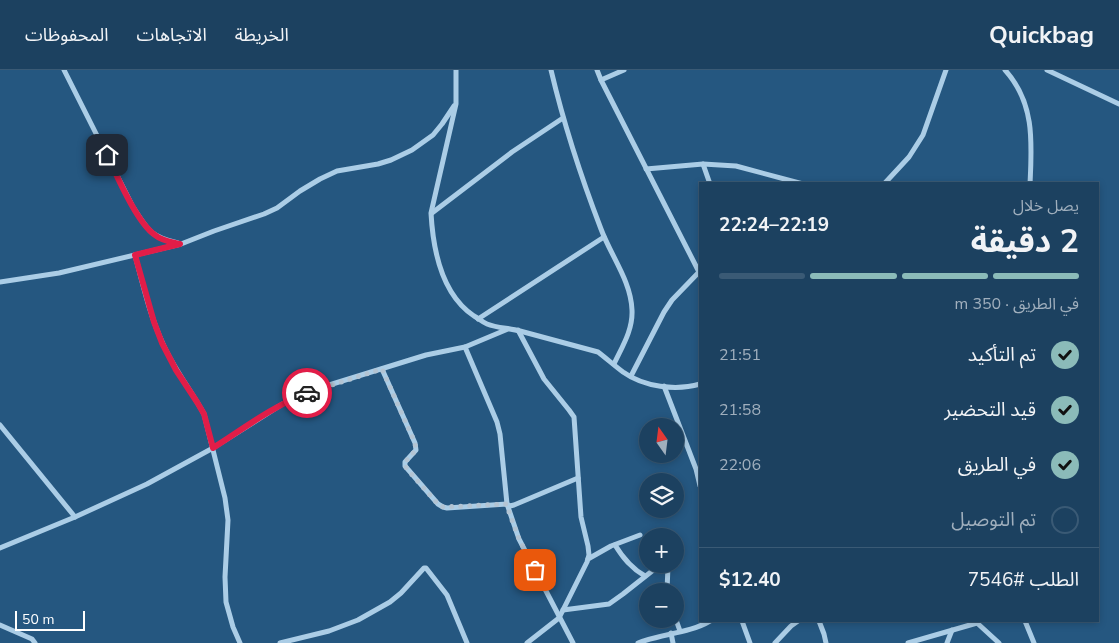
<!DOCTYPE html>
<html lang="ar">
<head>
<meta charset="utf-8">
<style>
  body { margin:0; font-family:"Nunito Sans","Noto Sans Arabic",sans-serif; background:#254866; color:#f1f3f6; direction:rtl; height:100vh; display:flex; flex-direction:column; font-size:19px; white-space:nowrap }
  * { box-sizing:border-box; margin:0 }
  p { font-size:16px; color:#a0afbd }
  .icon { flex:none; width:28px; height:28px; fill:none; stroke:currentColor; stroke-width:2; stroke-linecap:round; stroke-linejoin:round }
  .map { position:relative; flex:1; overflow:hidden; direction:ltr }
  .drawer { position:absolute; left:699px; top:112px; width:400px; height:440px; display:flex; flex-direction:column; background:#1c4160; border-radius:0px; box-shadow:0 2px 8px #0003,0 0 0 1px #3a5a75; direction:rtl }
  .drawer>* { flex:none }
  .needle { width:32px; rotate:346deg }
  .controls { position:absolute; left:639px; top:348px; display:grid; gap:10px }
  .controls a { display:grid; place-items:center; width:45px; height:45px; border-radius:50%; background:#1c4160; box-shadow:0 2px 8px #0003,0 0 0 1px #3a5a75; font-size:25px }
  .scale { position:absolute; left:15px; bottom:12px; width:70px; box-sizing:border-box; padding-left:5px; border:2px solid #fff; border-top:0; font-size:14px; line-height:18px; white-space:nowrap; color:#fff; -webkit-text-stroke:4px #255780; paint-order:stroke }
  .pin { position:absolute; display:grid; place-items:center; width:42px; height:42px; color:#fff; margin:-21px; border-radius:10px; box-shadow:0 2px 8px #0006 }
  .courier { position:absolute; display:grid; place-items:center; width:50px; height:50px; margin:-25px; border:4px solid #e11d48; border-radius:50%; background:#fff; color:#222; box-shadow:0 1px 6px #0007 }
  .headline em { font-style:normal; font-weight:700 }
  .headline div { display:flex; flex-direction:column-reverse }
  .headline { display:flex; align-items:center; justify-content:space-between; height:85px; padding:0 20px }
  h1 { font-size:32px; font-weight:700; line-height:38px }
  .bar { display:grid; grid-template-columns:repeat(4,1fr); gap:8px 5px; align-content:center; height:60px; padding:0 20px }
  .bar i { height:6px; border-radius:4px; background:#3a5a75 }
  .bar .active { background:#8bbbb9 }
  .bar p { grid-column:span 4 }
  .line { display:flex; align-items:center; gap:12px; padding:0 20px; border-top:1px solid #3a5a75 }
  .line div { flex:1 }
  ol { padding:0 20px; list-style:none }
  li { display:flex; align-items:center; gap:15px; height:55px }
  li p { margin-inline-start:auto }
  li .icon { padding:5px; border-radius:50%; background:#8bbbb9; color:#111; stroke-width:4 }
  li:last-child { color:#a0afbd }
  li i { width:28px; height:28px; border:2px solid #3a5a75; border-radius:50% }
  header { display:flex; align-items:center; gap:30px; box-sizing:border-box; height:70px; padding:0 25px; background:#1c4160; border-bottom:1px solid #3a5a75 }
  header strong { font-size:24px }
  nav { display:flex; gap:28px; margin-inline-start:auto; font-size:18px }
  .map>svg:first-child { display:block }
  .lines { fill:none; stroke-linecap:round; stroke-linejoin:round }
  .street { stroke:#abcde6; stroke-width:5 }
  .done { stroke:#b3c4d3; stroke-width:5; stroke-dasharray:0 9 }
  .route { stroke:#e11d48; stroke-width:6 }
</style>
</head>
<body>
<header>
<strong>Quickbag</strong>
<nav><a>الخريطة</a><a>الاتجاهات</a><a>المحفوظات</a></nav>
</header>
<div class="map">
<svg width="1119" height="573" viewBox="0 0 1119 573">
  <rect width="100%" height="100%" fill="#255780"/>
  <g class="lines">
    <g class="street">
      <path d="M 64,0 L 133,137 C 148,161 151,167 178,173"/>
      <path d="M 456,0 L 456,34 L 431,143 C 433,180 441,224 474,246 C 478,248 482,252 487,254 C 497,258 509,258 520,261 C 546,268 572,275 598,282 C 607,289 615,296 623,302 C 644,317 676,321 700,314"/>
      <path d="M 551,0 C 564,55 581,107 601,159 C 611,186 631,211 632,240 C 633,260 622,277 614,294"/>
      <polyline points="597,0 601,10 624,0"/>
      <path d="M 1005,0 C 1035,33 1032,73 1030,114"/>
      <polyline points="1047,0 1119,34"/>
      <polyline points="601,10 699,202"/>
      <polyline points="703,94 710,114"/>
      <polyline points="646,99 703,94 736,96 803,114"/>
      <polyline points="884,114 909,87 923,65 946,0"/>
      <polyline points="432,143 512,82 563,48"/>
      <path d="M 135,185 C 143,215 150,246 163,274 C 174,299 191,320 204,344 L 225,428 L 228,450 L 225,507 L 226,532 L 233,557 L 240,573"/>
      <polyline points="0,212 59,203 181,174 214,161 264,144 277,138 300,121 320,109 337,101 378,94 391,90 412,80 433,65 442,54 454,36"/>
      <polyline points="478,249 604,167"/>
      <polyline points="518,260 544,309 569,340 574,347 581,447 588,476 589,485 587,492 559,548 527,573"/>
      <polyline points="465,277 497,352 500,364 507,434 519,469 573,573"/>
      <polyline points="382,299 415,373 416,380 405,392 405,396 438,434 443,437 447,438 507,434 510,436 514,435 578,408"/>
      <polyline points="631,306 664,242 672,230 700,201"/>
      <polyline points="664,316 696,399 700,416"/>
      <polyline points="0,355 75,447"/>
      <path d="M 615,475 C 623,488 631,498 645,506"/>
      <polyline points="0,478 75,447 147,414 213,378 292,328 313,320 426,285 465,277 508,259"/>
      <polyline points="588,489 611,476 640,465"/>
      <polyline points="667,494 668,496 667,521"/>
      <polyline points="563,540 609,534 623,524 661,494"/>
      <polyline points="675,547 680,561"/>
      <polyline points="742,551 750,573"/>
      <polyline points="819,551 824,564 826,573"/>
      <polyline points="1025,551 1034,573"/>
      <polyline points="976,552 999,573"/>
      <polyline points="0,555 32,569 35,573"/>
      <polyline points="671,563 673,573"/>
      <polyline points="280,573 329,561 358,550 390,532 401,523 424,498 426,498 447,525 467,573"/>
      <path d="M 638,573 C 661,564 690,563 710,551"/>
      <polyline points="775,573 791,556 798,551"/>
      <polyline points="908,573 977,553"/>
      <polyline points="947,573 952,560"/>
    </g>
  </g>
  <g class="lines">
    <polyline class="done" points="307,323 382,299 415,373 416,380 405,392 405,396 408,400 438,434 443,437 506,434 519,469 535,500"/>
    <path class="route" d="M 107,85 C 117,106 137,153 155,165 C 162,171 172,172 180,174 L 135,185 L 154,252 L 162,273 L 176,300 L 197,332 L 204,344 L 213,378 C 243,359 273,336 307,323"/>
  </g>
</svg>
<div class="controls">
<a><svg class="needle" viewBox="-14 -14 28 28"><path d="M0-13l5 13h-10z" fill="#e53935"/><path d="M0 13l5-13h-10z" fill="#a0afbd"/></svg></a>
<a><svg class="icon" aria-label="layers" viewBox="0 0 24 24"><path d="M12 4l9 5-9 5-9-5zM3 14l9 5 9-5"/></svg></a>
<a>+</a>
<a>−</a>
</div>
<div class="scale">50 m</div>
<div class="pin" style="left:535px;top:500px;background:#ea580c"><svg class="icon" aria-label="bag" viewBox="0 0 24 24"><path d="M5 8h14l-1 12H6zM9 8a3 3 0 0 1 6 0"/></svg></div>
<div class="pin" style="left:107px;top:85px;background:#1f2937"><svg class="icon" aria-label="home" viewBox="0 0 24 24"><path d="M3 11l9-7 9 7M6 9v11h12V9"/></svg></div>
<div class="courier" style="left:307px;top:323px"><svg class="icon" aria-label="car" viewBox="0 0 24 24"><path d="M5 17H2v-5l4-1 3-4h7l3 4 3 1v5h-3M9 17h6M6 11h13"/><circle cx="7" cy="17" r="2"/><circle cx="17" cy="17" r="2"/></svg></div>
<section class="drawer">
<div class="headline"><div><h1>2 دقيقة</h1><p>يصل خلال</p></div><em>22:19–22:24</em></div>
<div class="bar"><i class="active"></i><i class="active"></i><i class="active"></i><i></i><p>في الطريق · 350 m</p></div>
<ol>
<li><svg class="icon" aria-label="check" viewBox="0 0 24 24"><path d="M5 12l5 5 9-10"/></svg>تم التأكيد<p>21:51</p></li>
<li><svg class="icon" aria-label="check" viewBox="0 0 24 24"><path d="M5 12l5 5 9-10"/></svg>قيد التحضير<p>21:58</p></li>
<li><svg class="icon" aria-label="check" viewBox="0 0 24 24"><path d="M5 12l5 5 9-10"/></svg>في الطريق<p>22:06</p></li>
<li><i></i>تم التوصيل</li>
</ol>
<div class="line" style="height:65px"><div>الطلب #7546</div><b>$12.40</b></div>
</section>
</div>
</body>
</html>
